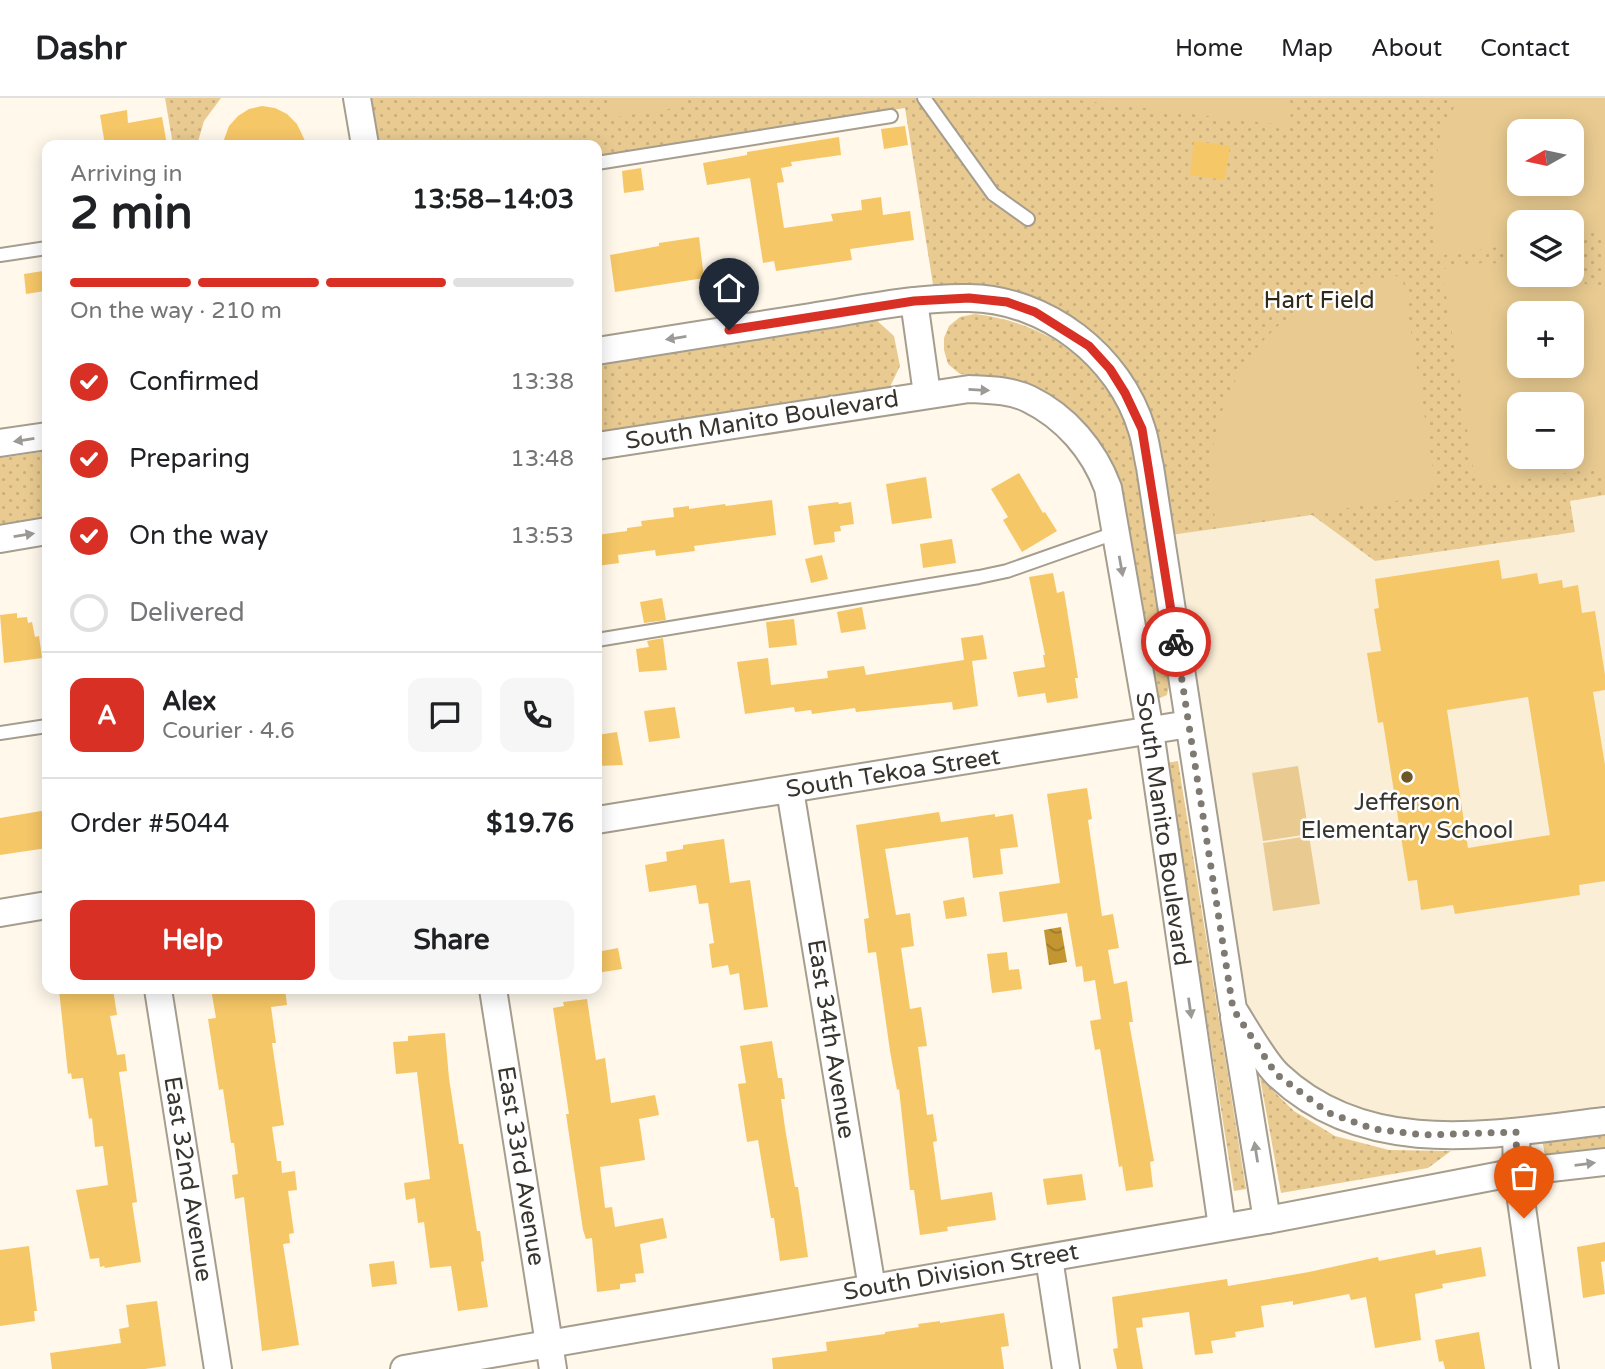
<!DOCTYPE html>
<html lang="en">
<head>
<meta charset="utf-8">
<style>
  body { margin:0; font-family:"Varela Round",sans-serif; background:#f6f6f6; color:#202124; height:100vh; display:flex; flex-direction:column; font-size:26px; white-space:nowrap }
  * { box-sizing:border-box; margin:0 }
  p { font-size:23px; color:#757577 }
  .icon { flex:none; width:38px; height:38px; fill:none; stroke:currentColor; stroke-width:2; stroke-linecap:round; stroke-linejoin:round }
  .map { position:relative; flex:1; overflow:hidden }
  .sheet { position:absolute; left:42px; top:42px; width:560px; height:854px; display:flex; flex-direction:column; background:#fff; border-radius:14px; box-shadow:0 4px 18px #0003 }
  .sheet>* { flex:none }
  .needle { width:46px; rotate:261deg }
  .fabs { position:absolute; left:1507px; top:21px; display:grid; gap:14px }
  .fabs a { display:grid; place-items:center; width:77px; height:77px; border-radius:14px; background:#fff; box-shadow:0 4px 18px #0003; font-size:35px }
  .pin { position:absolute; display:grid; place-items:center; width:60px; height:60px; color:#fff; margin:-72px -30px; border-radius:50% 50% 50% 0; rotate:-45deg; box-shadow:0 0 7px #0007 }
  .pin .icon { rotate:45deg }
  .courier { position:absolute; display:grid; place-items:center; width:70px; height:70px; margin:-35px; border:5px solid #d93025; border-radius:50%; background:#fff; color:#222; box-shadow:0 2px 9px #0007 }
  .head em { font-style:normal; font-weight:700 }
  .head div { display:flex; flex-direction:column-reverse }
  .head { display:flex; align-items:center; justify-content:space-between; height:119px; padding:0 28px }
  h1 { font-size:46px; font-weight:700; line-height:52px }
  .bar { display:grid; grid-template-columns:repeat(4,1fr); gap:10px 7px; align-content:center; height:84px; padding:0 28px }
  .bar i { height:9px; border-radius:5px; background:#e0e0e0 }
  .bar .active { background:#d93025 }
  .bar p { grid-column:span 4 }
  .line { display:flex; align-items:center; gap:18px; padding:0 28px; border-top:2px solid #e0e0e0 }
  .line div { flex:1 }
  .round { display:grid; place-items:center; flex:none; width:74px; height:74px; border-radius:14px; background:#f6f6f6 }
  ol { padding:0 28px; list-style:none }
  li { display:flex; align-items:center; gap:21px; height:77px }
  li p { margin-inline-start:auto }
  li .icon { padding:7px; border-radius:50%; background:#d93025; color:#fff; stroke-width:4 }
  li:last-child { color:#757577 }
  li i { width:38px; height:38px; border:4px solid #e0e0e0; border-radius:50% }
  .action { display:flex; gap:14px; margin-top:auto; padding:14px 28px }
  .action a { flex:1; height:80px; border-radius:14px; background:#d93025; color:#fff; font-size:28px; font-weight:700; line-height:80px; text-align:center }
  .action a+a { background:#f6f6f6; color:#202124 }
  header { display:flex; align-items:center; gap:42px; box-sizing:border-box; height:98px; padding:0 35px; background:#fff; border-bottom:2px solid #e0e0e0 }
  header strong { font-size:33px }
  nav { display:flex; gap:38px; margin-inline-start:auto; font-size:24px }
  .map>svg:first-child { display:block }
  .built { fill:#faeed7 }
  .green { fill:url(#green-dots); fill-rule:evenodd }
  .pitch { fill:#e9cb91; fill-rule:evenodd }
  .water { fill:url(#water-waves) }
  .building { fill:#f6c767; fill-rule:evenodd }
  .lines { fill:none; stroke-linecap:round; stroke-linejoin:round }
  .service-casing { stroke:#a59d8e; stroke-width:16 }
  .minor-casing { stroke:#a59d8e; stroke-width:30 }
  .service { stroke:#fff; stroke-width:12 }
  .minor { stroke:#fff; stroke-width:26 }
  .oneway { fill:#9c9a97 }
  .done { stroke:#7e7971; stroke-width:7; stroke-dasharray:0 12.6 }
  .route { stroke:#d93025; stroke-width:9 }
  .poi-dot { fill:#6e5727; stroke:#fff; stroke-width:2.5 }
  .labels { text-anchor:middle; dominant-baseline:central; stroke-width:5; stroke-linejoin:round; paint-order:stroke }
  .park-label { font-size:24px; fill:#312918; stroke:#fff }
  .street-label { font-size:24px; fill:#38352f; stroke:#fff }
  .poi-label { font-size:24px; fill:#38352f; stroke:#fff }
</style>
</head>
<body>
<header>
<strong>Dashr</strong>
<nav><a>Home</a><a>Map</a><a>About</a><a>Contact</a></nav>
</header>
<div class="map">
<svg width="1605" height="1271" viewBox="0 0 1605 1271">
  <defs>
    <pattern id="green-dots" width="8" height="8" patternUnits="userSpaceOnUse" patternTransform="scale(1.75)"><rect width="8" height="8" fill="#e9cb91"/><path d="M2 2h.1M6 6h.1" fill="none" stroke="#c9af7d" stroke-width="1.8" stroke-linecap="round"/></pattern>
    <pattern id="water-waves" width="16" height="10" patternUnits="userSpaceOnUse" patternTransform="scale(1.75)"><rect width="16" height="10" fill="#c39631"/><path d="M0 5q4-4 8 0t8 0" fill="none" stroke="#9f7b2a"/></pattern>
  </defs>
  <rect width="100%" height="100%" fill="#fff8eb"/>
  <polygon class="built" points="1605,397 1605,1011 1456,1027 1384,1025 1303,986 1268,948 1243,895 1171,437 1312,417 1375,463 1574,433 1570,403"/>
  <g class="green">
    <polygon points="165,0 221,0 204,23 197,47 173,47"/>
    <path d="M 367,0 L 1605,0 L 1605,397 L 1570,403 L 1575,434 L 1375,463 L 1312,417 L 1171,437 L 1104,248 L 934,193 L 905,10 L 597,58 L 597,47 L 375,47 ZM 1519,33 L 1572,33 L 1572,86 L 1519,86 ZM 1519,124 L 1572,124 L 1572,177 L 1519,177 ZM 1519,215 L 1572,215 L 1572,268 L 1519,268 ZM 1519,306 L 1572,306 L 1572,359 L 1519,359 Z"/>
    <path d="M 975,216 C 1042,224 1099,260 1125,325 C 1130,336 1132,349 1135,361 L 1169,588 L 1167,597 L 1160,600 L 1154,597 L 1105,356 L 1080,320 L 1036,292 L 989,279 L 960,276 L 948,266 L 944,252 L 944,240 L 949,228 L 960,219 Z"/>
    <polygon points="874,220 894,238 900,268 889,291 597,338 597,263"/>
    <polygon points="47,353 47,419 0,426 0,360"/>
    <polygon points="1178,663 1246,1091 1234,1093 1166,665"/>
    <polygon points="1260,980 1294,1013 1335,1038 1389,1052 1451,1053 1428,1070 1281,1095"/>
    <polygon points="1605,1035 1605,1049 1545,1056 1542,1042"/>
  </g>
  <g class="pitch">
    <polygon points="607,0 687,0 688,8 610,20"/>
    <polygon points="1062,0 1290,0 1291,28"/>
    <path d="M 1460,0 L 1605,0 L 1605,133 L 1572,138 L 1572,124 L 1519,124 L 1519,146 L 1438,158 C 1430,105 1428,47 1460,0 ZM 1572,33 L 1572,86 L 1519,86 L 1519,33 Z"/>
    <path d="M 1482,165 L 1519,166 L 1519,177 C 1559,177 1569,175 1605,196 L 1605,369 L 1489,387 L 1474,376 L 1442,171 ZM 1519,215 L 1572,215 L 1572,268 L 1519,268 ZM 1572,306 L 1572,359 L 1519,359 L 1519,306 Z"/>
    <path d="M 1402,177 L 1435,383 L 1424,399 L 1216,429 C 1214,413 1211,397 1211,381 C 1210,308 1252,232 1319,201 C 1346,189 1374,182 1402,177 Z"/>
    <polygon points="1298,668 1309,736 1263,743 1252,675"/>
    <polygon points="1309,738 1320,806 1273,813 1263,745"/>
  </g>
  <polygon class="water" points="1061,829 1067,864 1049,867 1044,832"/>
  <g class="building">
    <polygon points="262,8 275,10 287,16 297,26 307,47 222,47 229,28 238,18 249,11"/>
    <polygon points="127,12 128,25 162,19 167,47 105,47 100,17"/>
    <polygon points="905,28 908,47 884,51 881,31"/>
    <polygon points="839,39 841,57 791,64 792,68 781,70 784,84 777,85 784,130 833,123 831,116 862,112 861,102 881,99 883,117 910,113 914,142 850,151 852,162 776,173 774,163 763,165 750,80 707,87 703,65 747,57 747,54"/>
    <polygon points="1194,43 1230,48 1225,82 1190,77"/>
    <polygon points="641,70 644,92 624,95 622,73"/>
    <polygon points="699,139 704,180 615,194 610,157 659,148 659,145"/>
    <polygon points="43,173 45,193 26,196 24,176"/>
    <polygon points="1019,375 1043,415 1045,414 1057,433 1022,454 1003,422 1008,419 991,391"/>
    <polygon points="926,379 932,420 892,426 886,386"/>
    <polygon points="772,402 776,437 694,448 695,453 656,458 655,452 618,457 619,465 597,468 597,437 627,433 627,430 642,428 641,423 674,419 673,410 689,408 689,411 725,406 726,408"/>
    <polygon points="838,404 839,406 851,404 854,426 840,428 841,433 834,434 835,444 814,447 808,408"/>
    <polygon points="952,441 956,465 923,470 920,446"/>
    <polygon points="822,457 828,481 811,485 805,461"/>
    <path d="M 1499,462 L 1502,481 L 1537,475 L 1539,486 L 1562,482 L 1563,490 L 1578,487 L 1582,515 L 1595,513 L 1605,577 L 1605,592 L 1593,594 L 1605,667 L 1605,783 L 1579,787 L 1580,797 L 1455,816 L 1453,807 L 1421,812 L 1417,782 L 1408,783 L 1383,624 L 1378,625 L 1367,555 L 1381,553 L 1374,511 L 1379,510 L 1375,481 ZM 1528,599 L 1550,737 L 1468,750 L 1447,612 Z"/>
    <polygon points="1053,475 1057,495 1064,493 1078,580 1075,580 1078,600 1047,605 1045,595 1018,599 1013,574 1045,569 1043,557 1045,557 1029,479"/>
    <polygon points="662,500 666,522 644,525 640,504"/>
    <polygon points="862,509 866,531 841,535 837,514"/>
    <polygon points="17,515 17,520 27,519 28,525 32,524 35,539 39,538 42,560 4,565 0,517"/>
    <polygon points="794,521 797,547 769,550 766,524"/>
    <polygon points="983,537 987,561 972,563 978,608 953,612 952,604 856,614 855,610 812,616 811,612 795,614 794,609 745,616 737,564 768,560 771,587 828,580 827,573 864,568 866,577 964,562 961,540"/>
    <polygon points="663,540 667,572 639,574 636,551 649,549 647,543"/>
    <polygon points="675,609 680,640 649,644 644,613"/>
    <polygon points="617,634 623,667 597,668 597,637"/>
    <polygon points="1087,690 1092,721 1088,722 1102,818 1113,816 1119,850 1108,852 1114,886 1127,883 1133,924 1129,924 1154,1063 1150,1064 1153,1089 1126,1093 1122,1068 1119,1069 1100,951 1095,952 1090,923 1101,921 1095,882 1084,884 1082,868 1076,869 1067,815 1003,824 999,794 1060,785 1047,696"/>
    <polygon points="47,712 47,750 0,757 0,720"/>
    <polygon points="939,714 941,724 995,716 995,719 1013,716 1018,749 1000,751 1003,776 973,780 968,739 885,751 896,817 910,815 914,848 901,850 910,911 921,909 927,948 918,949 927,1017 933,1016 937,1043 933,1044 941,1102 992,1094 996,1122 947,1129 948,1133 920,1137 914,1092 910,1092 899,991 897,992 890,953 876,854 868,855 864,821 869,820 856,727"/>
    <polygon points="724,741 730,785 750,782 768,909 744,912 739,875 730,877 728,867 712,870 709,846 714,845 708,805 699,806 696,787 649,794 645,767 667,763 666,754 683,751 683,747"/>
    <polygon points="964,799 967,818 946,821 943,803"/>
    <polygon points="618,850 622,871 597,875 597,854"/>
    <polygon points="1007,854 1009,872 1019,871 1022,891 992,895 987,856"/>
    <polygon points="70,891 113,891 117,917 110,918 117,957 125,956 127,973 119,974 137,1104 132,1105 141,1164 105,1170 104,1168 100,1169 99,1160 90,1161 76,1092 108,1087 103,1048 95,1049 92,1020 89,1021 83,980 72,981 71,975 68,976 59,892"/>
    <polygon points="211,891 285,891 287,907 271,909 276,945 272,945 284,1027 272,1029 277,1063 281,1063 282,1075 295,1073 297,1092 288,1093 294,1135 289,1136 290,1145 283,1146 299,1247 262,1253 244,1099 235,1101 232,1077 238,1076 234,1045 231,1045 223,991 219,992 208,921 216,920"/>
    <polygon points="587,901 596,962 605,960 611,1005 655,997 659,1017 639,1021 645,1062 600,1069 605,1110 612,1109 615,1129 663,1120 667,1140 640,1146 644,1175 635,1176 636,1184 620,1186 620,1191 597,1194 592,1140 586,1141 583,1132 566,1016 569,1016 553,910 564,908 563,904"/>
    <polygon points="445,935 449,980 459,1046 463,1046 477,1133 480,1133 484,1163 481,1164 488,1209 458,1213 451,1168 430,1170 424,1124 418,1125 415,1100 406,1102 404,1085 430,1081 417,974 396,976 393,944 408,943 408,938"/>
    <polygon points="772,943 778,980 782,980 785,1001 781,1001 785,1030 795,1089 798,1089 808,1159 780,1163 774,1120 771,1120 758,1042 747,1044 738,986 746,985 740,948"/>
    <polygon points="1082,1076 1086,1102 1047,1107 1043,1081"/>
    <polygon points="1605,1144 1605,1163 1601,1164 1605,1196 1583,1200 1577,1149"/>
    <polygon points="29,1148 37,1213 34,1213 35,1223 0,1228 0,1152"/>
    <polygon points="1481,1149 1486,1178 1442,1186 1443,1190 1415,1196 1421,1242 1375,1250 1366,1199 1351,1202 1349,1196 1293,1207 1293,1203 1261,1208 1264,1229 1235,1234 1236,1239 1211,1243 1213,1255 1195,1257 1189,1214 1142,1220 1143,1229 1136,1230 1143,1271 1117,1271 1113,1251 1118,1250 1112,1199 1227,1181 1228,1188 1309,1174 1378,1159 1379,1163 1435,1152 1436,1157"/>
    <polygon points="394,1163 397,1186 372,1189 369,1166"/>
    <polygon points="157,1203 166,1268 145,1271 52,1271 50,1255 121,1245 119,1231 129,1229 126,1207"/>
    <polygon points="1004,1215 1009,1248 1001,1249 1004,1271 773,1271 772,1260 827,1253 826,1244 885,1236 885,1234 919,1229 918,1226 940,1223 940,1225"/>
    <polygon points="1479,1234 1485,1271 1445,1271 1443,1263 1439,1264 1435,1242"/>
  </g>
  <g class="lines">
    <defs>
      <g id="service">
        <polyline points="924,0 993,96 1028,121"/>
        <polyline points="597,65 891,18"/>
        <polyline points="0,157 47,150"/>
        <polyline points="597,542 979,479 1007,473 1115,435"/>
        <polyline points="0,635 47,628"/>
      </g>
      <g id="minor">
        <polyline points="357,0 365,47"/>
        <polyline points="914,203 927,296"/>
        <path d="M 597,253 C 668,242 740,230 811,219 C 863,211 916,199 969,200 C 1046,201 1120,258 1142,332 C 1146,344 1147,357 1150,369 L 1233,911 C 1244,928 1264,964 1278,977 C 1368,1062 1494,1036 1605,1023"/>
        <polyline points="0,345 47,338"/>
        <path d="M 597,348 L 969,291 C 988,292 1011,292 1029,301 C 1066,319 1094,352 1108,390 L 1150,633 L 1222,1129"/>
        <polyline points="0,441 47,433"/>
        <polyline points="790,692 872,1190"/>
        <polyline points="597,722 1189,626"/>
        <polyline points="0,815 47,807"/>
        <polyline points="158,891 218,1271"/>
        <polyline points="493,891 553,1271"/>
        <polyline points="1234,919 1267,1122"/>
        <polyline points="1516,1034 1517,1074 1545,1271"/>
        <polyline points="1049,1160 1066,1271"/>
        <polyline points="404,1271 1267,1122 1517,1074 1605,1064"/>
      </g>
    </defs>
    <use href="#service" class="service-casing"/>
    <use href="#minor" class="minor-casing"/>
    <use href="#service" class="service"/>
    <use href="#minor" class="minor"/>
  </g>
  <defs><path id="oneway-solid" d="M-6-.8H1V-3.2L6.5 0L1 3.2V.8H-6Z" transform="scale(1.75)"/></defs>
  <g class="oneway">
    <use href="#oneway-solid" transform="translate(676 240) rotate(171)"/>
    <use href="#oneway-solid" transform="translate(979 292) rotate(3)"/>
    <use href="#oneway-solid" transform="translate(24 342) rotate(171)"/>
    <use href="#oneway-solid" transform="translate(24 437) rotate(-9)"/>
    <use href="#oneway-solid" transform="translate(1121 468) rotate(80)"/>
    <use href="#oneway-solid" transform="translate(1190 910) rotate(82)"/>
    <use href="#oneway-solid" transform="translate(1256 1054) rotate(-99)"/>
    <use href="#oneway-solid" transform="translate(1585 1066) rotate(-7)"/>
  </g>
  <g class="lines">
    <polyline class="done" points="1176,544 1233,911 1276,976 1329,1015 1374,1031 1423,1037 1516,1034 1517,1074 1524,1120"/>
    <polyline class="route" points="729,232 914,203 969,200 1007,204 1035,214 1089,248 1110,271 1125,295 1142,331 1176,544"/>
  </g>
  <circle class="poi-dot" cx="1407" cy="679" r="7"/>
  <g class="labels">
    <g class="park-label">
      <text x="1319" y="202">Hart Field</text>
    </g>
    <g class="street-label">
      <text transform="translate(762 322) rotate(-9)">South Manito Boulevard</text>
      <text transform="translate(893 675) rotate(-9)">South Tekoa Street</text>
      <text transform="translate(1163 731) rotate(82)">South Manito Boulevard</text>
      <text transform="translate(831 941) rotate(81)">East 34th Avenue</text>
      <text transform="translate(521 1068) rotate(81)">East 33rd Avenue</text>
      <text transform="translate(188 1081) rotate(81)">East 32nd Avenue</text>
      <text transform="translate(961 1174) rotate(-10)">South Division Street</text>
    </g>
    <g class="poi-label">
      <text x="1407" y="704">Jefferson<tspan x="1407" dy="28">Elementary School</tspan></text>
    </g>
  </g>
</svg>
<div class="fabs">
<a><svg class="needle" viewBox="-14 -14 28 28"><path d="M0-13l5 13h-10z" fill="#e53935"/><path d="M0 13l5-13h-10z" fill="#757577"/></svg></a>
<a><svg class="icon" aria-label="layers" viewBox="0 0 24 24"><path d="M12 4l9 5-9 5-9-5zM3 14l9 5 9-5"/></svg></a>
<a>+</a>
<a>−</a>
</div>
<div class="pin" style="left:1524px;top:1120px;background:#ea580c"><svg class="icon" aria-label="bag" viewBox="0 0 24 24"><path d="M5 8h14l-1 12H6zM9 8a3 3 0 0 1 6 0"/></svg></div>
<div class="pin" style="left:729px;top:232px;background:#1f2937"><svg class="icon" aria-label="home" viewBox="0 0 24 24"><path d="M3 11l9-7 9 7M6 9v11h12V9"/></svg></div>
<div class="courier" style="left:1176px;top:544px"><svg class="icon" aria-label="bike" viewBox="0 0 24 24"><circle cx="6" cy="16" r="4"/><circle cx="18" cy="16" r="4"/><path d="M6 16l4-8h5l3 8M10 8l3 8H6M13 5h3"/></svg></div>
<section class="sheet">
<div class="head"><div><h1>2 min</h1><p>Arriving in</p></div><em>13:58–14:03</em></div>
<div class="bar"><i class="active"></i><i class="active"></i><i class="active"></i><i></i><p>On the way · 210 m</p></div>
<ol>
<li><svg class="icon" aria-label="check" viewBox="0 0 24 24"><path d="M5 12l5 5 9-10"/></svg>Confirmed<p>13:38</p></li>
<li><svg class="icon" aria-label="check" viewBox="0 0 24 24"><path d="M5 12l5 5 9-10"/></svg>Preparing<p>13:48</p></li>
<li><svg class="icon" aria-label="check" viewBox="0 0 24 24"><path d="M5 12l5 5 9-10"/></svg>On the way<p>13:53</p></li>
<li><i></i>Delivered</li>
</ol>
<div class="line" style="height:126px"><b class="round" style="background:#d93025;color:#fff">A</b><div><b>Alex</b><p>Courier · 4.6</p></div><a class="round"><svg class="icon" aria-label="chat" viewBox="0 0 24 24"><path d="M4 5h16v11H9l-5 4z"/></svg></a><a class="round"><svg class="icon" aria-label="phone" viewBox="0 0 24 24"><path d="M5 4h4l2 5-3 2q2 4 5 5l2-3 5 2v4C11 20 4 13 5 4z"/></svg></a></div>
<div class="line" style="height:91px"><div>Order #5044</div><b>$19.76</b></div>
<div class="action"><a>Help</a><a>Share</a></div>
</section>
</div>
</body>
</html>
